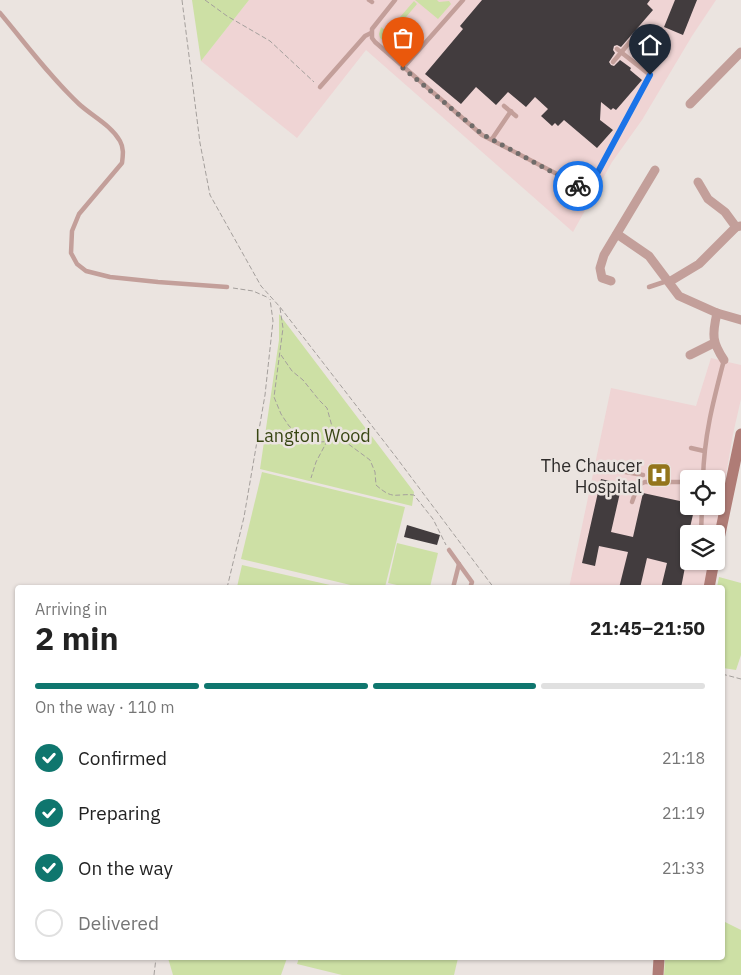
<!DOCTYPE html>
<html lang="en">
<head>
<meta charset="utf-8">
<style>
  body { margin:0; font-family:"IBM Plex Sans",sans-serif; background:#f2f2f2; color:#222; height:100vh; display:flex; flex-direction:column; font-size:19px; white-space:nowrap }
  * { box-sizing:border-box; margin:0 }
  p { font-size:16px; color:#767676 }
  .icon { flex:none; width:28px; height:28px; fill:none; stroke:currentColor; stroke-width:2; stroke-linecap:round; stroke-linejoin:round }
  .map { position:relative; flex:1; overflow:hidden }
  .details { position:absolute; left:15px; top:585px; width:710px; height:375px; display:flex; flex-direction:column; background:#fff; border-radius:5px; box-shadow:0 1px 4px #0004 }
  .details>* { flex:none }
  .tools { position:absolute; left:680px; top:470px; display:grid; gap:10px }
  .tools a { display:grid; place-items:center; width:45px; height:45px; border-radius:5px; background:#fff; box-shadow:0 1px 4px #0004; font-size:25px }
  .pin { position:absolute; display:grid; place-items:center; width:42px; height:42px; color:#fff; margin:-51px -21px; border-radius:50% 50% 50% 0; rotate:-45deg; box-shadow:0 0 5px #0007 }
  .pin .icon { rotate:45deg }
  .courier { position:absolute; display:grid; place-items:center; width:50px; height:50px; margin:-25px; border:4px solid #1a73e8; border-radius:50%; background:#fff; color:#222; box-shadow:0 1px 6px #0007 }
  .headline em { font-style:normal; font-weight:700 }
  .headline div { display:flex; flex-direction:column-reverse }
  .headline { display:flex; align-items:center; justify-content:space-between; height:85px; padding:0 20px }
  h1 { font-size:32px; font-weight:700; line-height:38px }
  .bar { display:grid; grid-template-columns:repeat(4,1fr); gap:8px 5px; align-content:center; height:60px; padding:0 20px }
  .bar i { height:6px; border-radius:4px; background:#e0e0e0 }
  .bar .active { background:#0f766e }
  .bar p { grid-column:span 4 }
  ol { padding:0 20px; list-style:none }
  li { display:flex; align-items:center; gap:15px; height:55px }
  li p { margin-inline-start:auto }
  li .icon { padding:5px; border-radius:50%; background:#0f766e; color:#fff; stroke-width:4 }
  li:last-child { color:#767676 }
  li i { width:28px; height:28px; border:2px solid #e0e0e0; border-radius:50% }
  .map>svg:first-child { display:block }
  .medical { fill:#efd4d4; fill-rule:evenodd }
  .green { fill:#cde0a5 }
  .building { fill:#423c3e }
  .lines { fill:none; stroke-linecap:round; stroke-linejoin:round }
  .path { stroke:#a49f9c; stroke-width:1; stroke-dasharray:5 2.5; stroke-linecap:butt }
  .service { stroke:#c39f9a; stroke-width:4.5 }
  .minor { stroke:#c39f9a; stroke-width:9 }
  .secondary { stroke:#af7c76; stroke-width:11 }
  .done { stroke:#706c6a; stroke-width:5; stroke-dasharray:0 9 }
  .route { stroke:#1a73e8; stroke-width:6 }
  .labels { text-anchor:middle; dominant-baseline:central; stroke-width:5; stroke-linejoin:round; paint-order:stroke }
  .park-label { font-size:18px; fill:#384613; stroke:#ebe4e0 }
  .poi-label { font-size:18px; fill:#2e2b2a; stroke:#ebe4e0; text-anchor:end }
</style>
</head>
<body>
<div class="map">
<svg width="741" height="975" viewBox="0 0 741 975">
  <rect width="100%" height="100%" fill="#ebe4e0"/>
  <g class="medical">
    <polygon points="249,0 716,0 692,36 642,120 612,162 573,232 366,50 297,138 201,61"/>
    <path d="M 711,358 L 741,365 L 741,399 L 733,434 L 716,534 L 689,534 L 689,561 L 711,561 L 704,587 L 569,588 L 611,388 L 696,406 ZM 689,479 L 716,479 L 716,506 L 689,506 Z"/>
  </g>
  <g class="green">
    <polygon points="192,0 249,0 201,61"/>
    <polygon points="415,0 437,0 439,2 449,1 451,4 438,19"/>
    <polygon points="414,1 417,4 385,42 380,38 379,34 381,27 387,32"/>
    <polygon points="279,314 414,492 412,506 260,469 279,340"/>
    <polygon points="262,472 405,507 385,587 359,587 241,559"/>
    <polygon points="397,543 438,553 430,587 406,587 388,583"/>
    <polygon points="242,565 330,585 329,587 237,587"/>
    <polygon points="719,577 741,583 741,655 736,670 723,668 722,588 717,587"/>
    <polygon points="723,921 741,930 741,975 664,975 665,958 722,958"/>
    <polygon points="168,958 287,958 281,975 173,975"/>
    <polygon points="299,958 458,958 454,975 342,975 297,964"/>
  </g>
  <g class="building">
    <polygon points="482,0 650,0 647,4 653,10 621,47 617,45 614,46 613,50 615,53 609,62 611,65 614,66 620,60 631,68 630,70 642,80 616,110 613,108 611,110 601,102 600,120 613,130 597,148 564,120 558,126 555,123 552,126 541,116 548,109 535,97 526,107 508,92 496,105 476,87 461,104 425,74 463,29 460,26"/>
    <polygon points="675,0 697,0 683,35 664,27"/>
    <polygon points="601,479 622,484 611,532 633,537 643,493 689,503 689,506 695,506 684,553 689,554 689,561 693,561 691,569 685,567 681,588 661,588 667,563 647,558 640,588 619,588 628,552 599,546 595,566 582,563"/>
    <polygon points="407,525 440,535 437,545 404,537"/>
  </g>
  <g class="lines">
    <g class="path">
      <polyline points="182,0 200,143 210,195 261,286 280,307 396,457 494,588"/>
      <polyline points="205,0 227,16 270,41 314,82"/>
      <polyline points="233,288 253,291 269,298"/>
      <path d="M 280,308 L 283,328 L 274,397 L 281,414 L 289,426 L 303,437 L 318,442 L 339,441 L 347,443 L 370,460 L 375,472 L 376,485 C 394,501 395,493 414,495 L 433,519 L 446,545"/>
      <polyline points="281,355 292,371 303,380 319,400 327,408 333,430 316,462 311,478"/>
      <polyline points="227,588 244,517 265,395 273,321 270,299"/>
      <polyline points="722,674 741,679"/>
      <polyline points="154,975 156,958"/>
    </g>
    <g class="service">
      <polyline points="369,0 372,2"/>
      <polyline points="395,0 372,29 372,38 375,42 482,135 582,187 586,187 592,183 650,75 617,49"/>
      <path d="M 0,13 C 26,44 50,77 79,104 C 92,116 111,125 120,141 C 124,148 123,155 122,163 L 79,214 L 72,231 L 71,253 L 77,264 L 86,271 L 110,277 L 158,282 L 227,287"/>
      <polyline points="613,62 635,36 667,36"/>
      <polyline points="403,68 463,0"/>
      <polyline points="320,87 365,36 371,33"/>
      <polyline points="504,106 516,116"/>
      <polyline points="492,139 511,111"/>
      <polyline points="649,287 667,281"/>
      <polyline points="691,448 704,451"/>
      <polyline points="603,468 643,475"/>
      <path d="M 703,479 C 704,436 713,402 724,360"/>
      <polyline points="632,502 638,485 645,482 689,482"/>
      <polyline points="701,534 702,506"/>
      <polyline points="449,550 459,564"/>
      <polyline points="453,588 459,564 472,582 470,588"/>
    </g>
    <g class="minor">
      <polyline points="690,104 741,52"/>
      <polyline points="698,182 708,199 725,212 736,227"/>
      <polyline points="617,234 649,256 679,296 717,313 741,320"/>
      <polyline points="611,281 602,278 600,268 604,255 655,170"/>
      <polyline points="669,282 699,264 736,227 741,226"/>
      <path d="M 717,313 C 712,335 712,342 724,360"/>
      <polyline points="690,355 714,343"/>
    </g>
    <g class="secondary">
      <polyline points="716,553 741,434"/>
      <polyline points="709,588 714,561"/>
      <polyline points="658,975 659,958"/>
    </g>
  </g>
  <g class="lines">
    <polyline class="done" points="403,68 482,134 578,186"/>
    <polyline class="route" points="578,186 586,187 592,183 650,75"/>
  </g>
  <defs>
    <symbol id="hospital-square" viewBox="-11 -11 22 22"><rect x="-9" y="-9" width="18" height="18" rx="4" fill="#93751c" stroke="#ebe4e0"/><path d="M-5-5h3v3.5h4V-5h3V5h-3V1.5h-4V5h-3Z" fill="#fff"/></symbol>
  </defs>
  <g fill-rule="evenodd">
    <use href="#hospital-square" x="645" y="461" width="28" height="28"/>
  </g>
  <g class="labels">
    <g class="park-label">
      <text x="313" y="435">Langton Wood</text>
    </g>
    <g class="poi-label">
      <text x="642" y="465">The Chaucer<tspan x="642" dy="21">Hospital</tspan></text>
    </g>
  </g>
</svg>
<div class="tools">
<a><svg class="icon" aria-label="locate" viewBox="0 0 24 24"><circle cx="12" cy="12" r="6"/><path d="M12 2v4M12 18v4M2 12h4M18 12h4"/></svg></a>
<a><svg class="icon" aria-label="layers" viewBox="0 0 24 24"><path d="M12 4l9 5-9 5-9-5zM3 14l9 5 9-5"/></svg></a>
</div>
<div class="pin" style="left:403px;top:68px;background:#ea580c"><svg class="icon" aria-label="bag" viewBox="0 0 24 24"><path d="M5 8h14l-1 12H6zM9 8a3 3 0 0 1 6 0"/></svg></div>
<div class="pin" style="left:650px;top:75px;background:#1f2937"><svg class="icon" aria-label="home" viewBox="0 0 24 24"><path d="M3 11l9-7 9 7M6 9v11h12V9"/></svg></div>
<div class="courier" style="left:578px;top:186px"><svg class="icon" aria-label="bike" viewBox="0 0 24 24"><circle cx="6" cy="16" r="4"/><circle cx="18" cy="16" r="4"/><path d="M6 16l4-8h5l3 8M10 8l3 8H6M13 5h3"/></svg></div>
<section class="details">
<div class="headline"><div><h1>2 min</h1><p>Arriving in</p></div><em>21:45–21:50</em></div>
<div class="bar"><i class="active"></i><i class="active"></i><i class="active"></i><i></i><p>On the way · 110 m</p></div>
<ol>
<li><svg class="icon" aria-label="check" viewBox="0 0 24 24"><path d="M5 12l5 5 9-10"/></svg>Confirmed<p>21:18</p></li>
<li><svg class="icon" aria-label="check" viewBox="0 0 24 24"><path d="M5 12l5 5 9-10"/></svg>Preparing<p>21:19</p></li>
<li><svg class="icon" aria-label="check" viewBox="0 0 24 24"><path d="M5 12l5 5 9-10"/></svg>On the way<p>21:33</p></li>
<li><i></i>Delivered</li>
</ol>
</section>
</div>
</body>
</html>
